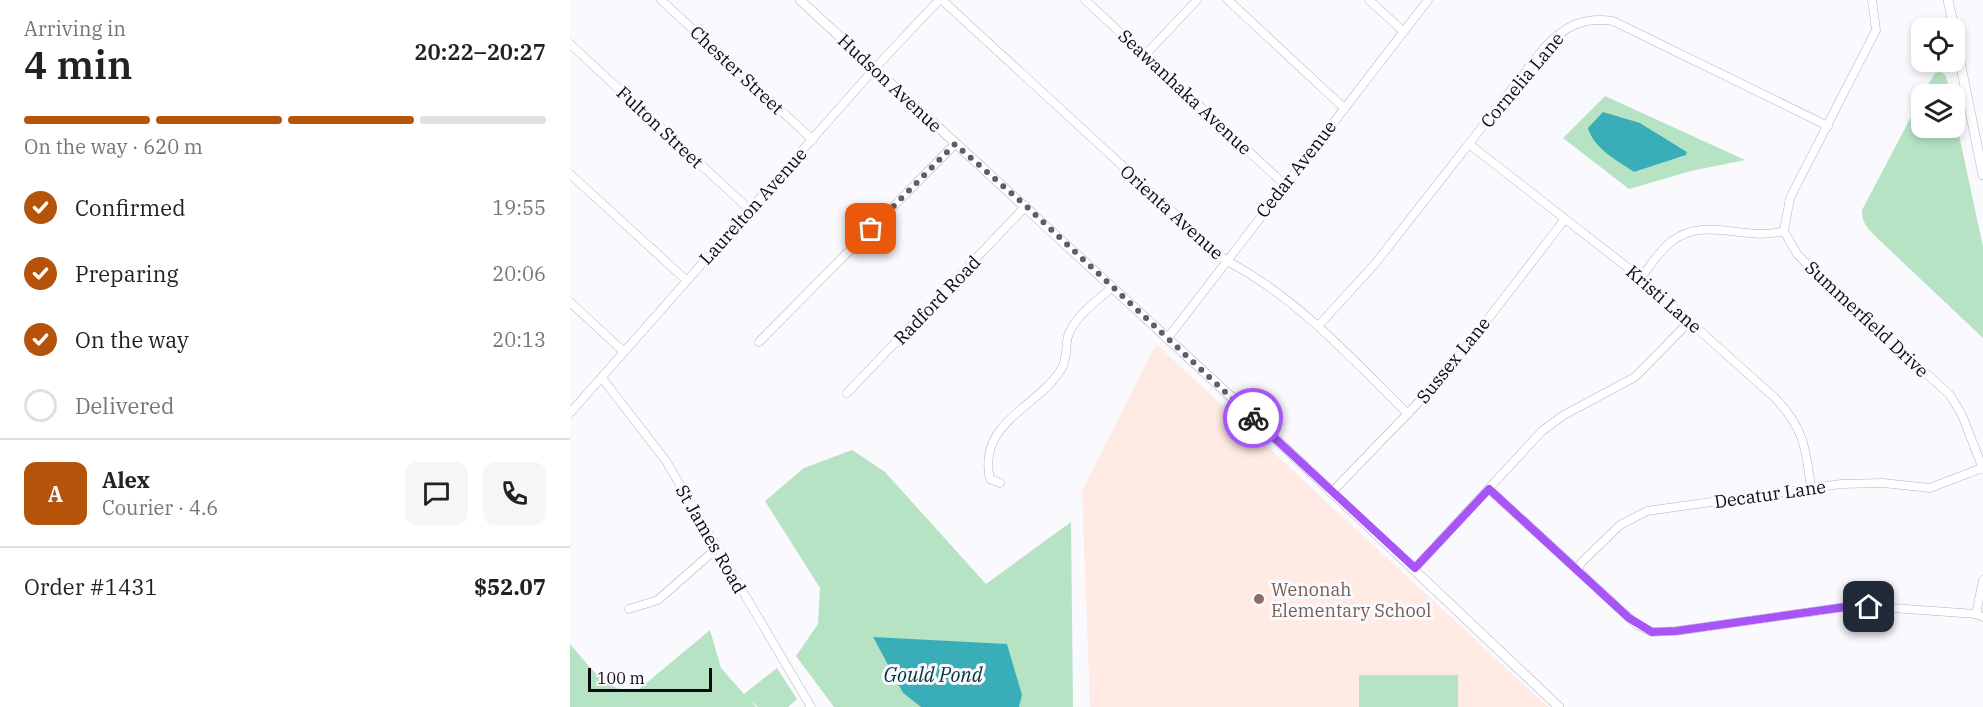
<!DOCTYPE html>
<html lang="en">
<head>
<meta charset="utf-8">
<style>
  body { margin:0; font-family:"IBM Plex Serif",serif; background:#f6f6f6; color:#222; height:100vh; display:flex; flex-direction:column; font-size:22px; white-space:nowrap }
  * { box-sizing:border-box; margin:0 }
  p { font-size:20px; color:#767676 }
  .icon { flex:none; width:33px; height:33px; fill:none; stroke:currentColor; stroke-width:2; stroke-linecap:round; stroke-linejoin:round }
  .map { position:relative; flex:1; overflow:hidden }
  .side { display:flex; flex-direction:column; background:#fff; width:570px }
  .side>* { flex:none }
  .controls { position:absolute; left:1341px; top:18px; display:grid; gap:12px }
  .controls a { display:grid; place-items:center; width:54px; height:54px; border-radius:12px; background:#fff; box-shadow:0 3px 9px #0003; font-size:30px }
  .scale { position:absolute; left:18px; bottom:15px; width:124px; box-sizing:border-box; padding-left:6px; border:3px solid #0c0b12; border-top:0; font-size:16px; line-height:21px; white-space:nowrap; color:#0c0b12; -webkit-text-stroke:4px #faf9fd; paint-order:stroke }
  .pin { position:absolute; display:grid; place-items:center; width:51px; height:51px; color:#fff; margin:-26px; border-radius:12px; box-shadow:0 3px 9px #0006 }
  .courier { position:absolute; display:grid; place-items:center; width:60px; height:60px; margin:-30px; border:4px solid #a855f7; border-radius:50%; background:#fff; color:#222; box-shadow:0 2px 8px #0007 }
  .head em { font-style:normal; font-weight:600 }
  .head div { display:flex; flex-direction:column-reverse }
  .head { display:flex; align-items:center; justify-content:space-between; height:102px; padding:0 24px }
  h1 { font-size:39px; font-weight:600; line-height:45px }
  .bar { display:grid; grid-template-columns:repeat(4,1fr); gap:9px 6px; align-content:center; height:72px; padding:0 24px }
  .bar i { height:8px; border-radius:4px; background:#e0e0e0 }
  .bar .selected { background:#b45309 }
  .bar p { grid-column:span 4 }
  .line { display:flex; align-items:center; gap:15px; padding:0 24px; border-top:2px solid #e0e0e0 }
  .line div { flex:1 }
  .round { display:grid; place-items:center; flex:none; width:63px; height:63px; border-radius:12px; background:#f6f6f6 }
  ol { padding:0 24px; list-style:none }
  li { display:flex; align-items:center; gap:18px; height:66px }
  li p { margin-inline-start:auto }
  li .icon { padding:6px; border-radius:50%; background:#b45309; color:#fff; stroke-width:4 }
  li:last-child { color:#767676 }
  li i { width:33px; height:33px; border:3px solid #e0e0e0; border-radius:50% }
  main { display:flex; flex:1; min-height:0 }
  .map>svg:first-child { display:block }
  .education { fill:#ffebe4 }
  .green { fill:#b7e3c5; fill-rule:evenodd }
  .water { fill:#39aeb8 }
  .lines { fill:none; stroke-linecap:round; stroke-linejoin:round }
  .minor-casing { stroke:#b4b1c5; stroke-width:9 }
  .tertiary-casing { stroke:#b4b1c5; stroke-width:10 }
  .minor { stroke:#fff; stroke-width:8 }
  .tertiary { stroke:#fff; stroke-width:9 }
  .done { stroke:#5f5e64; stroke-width:6; stroke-dasharray:0 10.8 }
  .route { stroke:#a855f7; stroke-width:8 }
  .education-dot { fill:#8d6e63; stroke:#faf9fd; stroke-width:2 }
  .labels { text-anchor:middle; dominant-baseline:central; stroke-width:6; stroke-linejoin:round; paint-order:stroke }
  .street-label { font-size:18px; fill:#0c0b12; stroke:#faf9fd }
  .education-label { font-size:18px; fill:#785e54; stroke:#faf9fd; text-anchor:start }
  .water-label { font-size:20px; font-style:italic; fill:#00363a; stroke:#faf9fd }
</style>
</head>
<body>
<main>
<section class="side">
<div class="head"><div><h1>4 min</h1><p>Arriving in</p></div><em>20:22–20:27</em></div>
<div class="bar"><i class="selected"></i><i class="selected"></i><i class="selected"></i><i></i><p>On the way · 620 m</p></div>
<ol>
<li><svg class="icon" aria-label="check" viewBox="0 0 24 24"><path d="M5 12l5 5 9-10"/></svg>Confirmed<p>19:55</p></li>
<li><svg class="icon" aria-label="check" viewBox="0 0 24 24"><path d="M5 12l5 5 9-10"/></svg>Preparing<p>20:06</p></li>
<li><svg class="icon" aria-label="check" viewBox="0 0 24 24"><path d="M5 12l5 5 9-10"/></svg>On the way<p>20:13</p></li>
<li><i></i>Delivered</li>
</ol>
<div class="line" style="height:108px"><b class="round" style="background:#b45309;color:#fff">A</b><div><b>Alex</b><p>Courier · 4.6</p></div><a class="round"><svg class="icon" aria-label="chat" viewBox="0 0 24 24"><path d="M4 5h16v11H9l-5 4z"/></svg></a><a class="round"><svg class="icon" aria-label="phone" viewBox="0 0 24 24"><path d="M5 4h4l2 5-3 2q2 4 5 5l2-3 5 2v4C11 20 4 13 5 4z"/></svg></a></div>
<div class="line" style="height:78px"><div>Order #1431</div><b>$52.07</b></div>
</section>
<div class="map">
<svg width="1413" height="707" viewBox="0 0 1413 707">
  <rect width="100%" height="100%" fill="#faf9fd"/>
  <polygon class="education" points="586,344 978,707 520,707 512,491"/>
  <g class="green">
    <polygon points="1371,72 1376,76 1380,94 1353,94 1365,73"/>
    <path d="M 1035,96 L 1175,160 L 1121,171 L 1059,189 L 993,138 ZM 1070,123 L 1117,152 L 1116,155 L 1064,172 L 1030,147 Z"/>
    <path d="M 1351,98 L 1352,128 L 1384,128 L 1385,116 L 1413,247 L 1413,338 L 1304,235 C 1296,227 1292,222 1292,210 Z"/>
    <polygon points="282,450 315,472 416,584 501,522 503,707 449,707 452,695 303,637 333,693 351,707 264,707 226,656 248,624 250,588 195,501 234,468"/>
    <path d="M 140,630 L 151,668 L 174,694 L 207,668 L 227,699 L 218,707 L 188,707 L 181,701 L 186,707 L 0,707 L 0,644 C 19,665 37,695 68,690 Z"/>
    <rect x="789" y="675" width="99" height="32"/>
  </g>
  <g class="water">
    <path d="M 1033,112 L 1070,123 L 1117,152 L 1116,155 L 1064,172 C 1047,160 1024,149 1018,128 Z"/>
    <polygon points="303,637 437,644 452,695 449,707 351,707 333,693"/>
  </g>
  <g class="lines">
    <defs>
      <g id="minor">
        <polyline points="91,0 243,140"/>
        <path d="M 372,0 L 655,260 C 727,297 781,358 838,414"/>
        <polyline points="515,0 715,185"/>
        <polyline points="658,0 774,108"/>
        <polyline points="799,0 833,31"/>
        <polyline points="1302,0 1306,30 1220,198 1214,231 1227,254 1242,269 1380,395 1392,415 1413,469"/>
        <polyline points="0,44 179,209"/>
        <polyline points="575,55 627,0"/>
        <path d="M 899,144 L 1071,278 L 1205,398 C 1234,428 1236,449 1241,488"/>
        <polyline points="0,174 116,280"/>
        <path d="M 1071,278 C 1080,266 1089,251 1101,242 C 1133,215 1175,242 1214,231"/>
        <polyline points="0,302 54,352"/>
        <path d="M 748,326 L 804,265 L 974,48 C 995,26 1012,17 1043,21 L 1258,126"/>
        <polyline points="597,339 858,0"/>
        <polyline points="189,342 385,144"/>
        <polyline points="32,378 96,461 241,707"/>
        <polyline points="277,393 456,206"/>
        <polyline points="0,413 305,68 369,0"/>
        <path d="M 430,483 L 420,479 C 407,422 468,408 492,368 C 498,357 495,347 498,336 C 505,316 526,302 541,288"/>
        <polyline points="919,489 1067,625 1082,632 1106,631 1275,607 1322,608 1406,614 1413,617"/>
        <polyline points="761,493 874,376 995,219"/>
        <polyline points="845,568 972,431 994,415 1065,377 1120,321"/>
        <polyline points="1008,570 1011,563 1050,525 1077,511 1271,484 1313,483 1360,488 1412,468"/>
        <polyline points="59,609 88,600 147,548"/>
        <polyline points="1406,614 1413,580"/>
      </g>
      <g id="tertiary">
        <polyline points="230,0 670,405 989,707"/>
        <polyline points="1378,0 1384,28"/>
        <polyline points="1384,32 1413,175"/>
      </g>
    </defs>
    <use href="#minor" class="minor-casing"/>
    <use href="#tertiary" class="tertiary-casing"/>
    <use href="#minor" class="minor"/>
    <use href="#tertiary" class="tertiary"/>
  </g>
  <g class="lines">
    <polyline class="done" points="301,229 385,144 456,206 683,418"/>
    <polyline class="route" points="683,418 845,568 919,489 1059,618 1082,632 1106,631 1275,607 1299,607"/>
  </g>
  <circle class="education-dot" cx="689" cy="599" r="6"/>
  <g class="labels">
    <g class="street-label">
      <text transform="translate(167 70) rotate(43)">Chester Street</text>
      <text transform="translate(952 80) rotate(-50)">Cornelia Lane</text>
      <text transform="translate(320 83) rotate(43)">Hudson Avenue</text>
      <text transform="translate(615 92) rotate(43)">Seawanhaka Avenue</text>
      <text transform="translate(90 127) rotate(43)">Fulton Street</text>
      <text transform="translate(726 169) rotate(-52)">Cedar Avenue</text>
      <text transform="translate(183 206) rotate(-48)">Laurelton Avenue</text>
      <text transform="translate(602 212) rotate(42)">Orienta Avenue</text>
      <text transform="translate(1094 299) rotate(41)">Kristi Lane</text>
      <text transform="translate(367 300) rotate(-46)">Radford Road</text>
      <text transform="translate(1297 319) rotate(43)">Summerfield Drive</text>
      <text transform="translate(883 360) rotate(-51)">Sussex Lane</text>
      <text transform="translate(1200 494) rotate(-8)">Decatur Lane</text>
      <text transform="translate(141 539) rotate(60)">St James Road</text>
    </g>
    <g class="education-label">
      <text x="701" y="589">Wenonah<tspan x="701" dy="21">Elementary School</tspan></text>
    </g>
    <g class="water-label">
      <text x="363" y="674">Gould Pond</text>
    </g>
  </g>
</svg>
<div class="controls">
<a><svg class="icon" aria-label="locate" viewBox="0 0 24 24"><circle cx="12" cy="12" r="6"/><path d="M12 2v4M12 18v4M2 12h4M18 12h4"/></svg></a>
<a><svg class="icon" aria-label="layers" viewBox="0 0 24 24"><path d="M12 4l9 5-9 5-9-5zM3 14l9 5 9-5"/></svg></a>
</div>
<div class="scale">100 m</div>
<div class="pin" style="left:301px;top:229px;background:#ea580c"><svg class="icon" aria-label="bag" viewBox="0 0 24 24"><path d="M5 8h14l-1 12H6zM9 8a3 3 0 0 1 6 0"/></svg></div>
<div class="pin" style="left:1299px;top:607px;background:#1f2937"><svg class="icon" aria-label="home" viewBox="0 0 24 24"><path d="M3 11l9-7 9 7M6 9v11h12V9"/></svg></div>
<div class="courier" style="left:683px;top:418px"><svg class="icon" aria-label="bike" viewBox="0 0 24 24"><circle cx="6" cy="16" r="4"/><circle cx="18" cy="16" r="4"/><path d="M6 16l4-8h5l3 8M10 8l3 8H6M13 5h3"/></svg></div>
</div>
</main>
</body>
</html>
